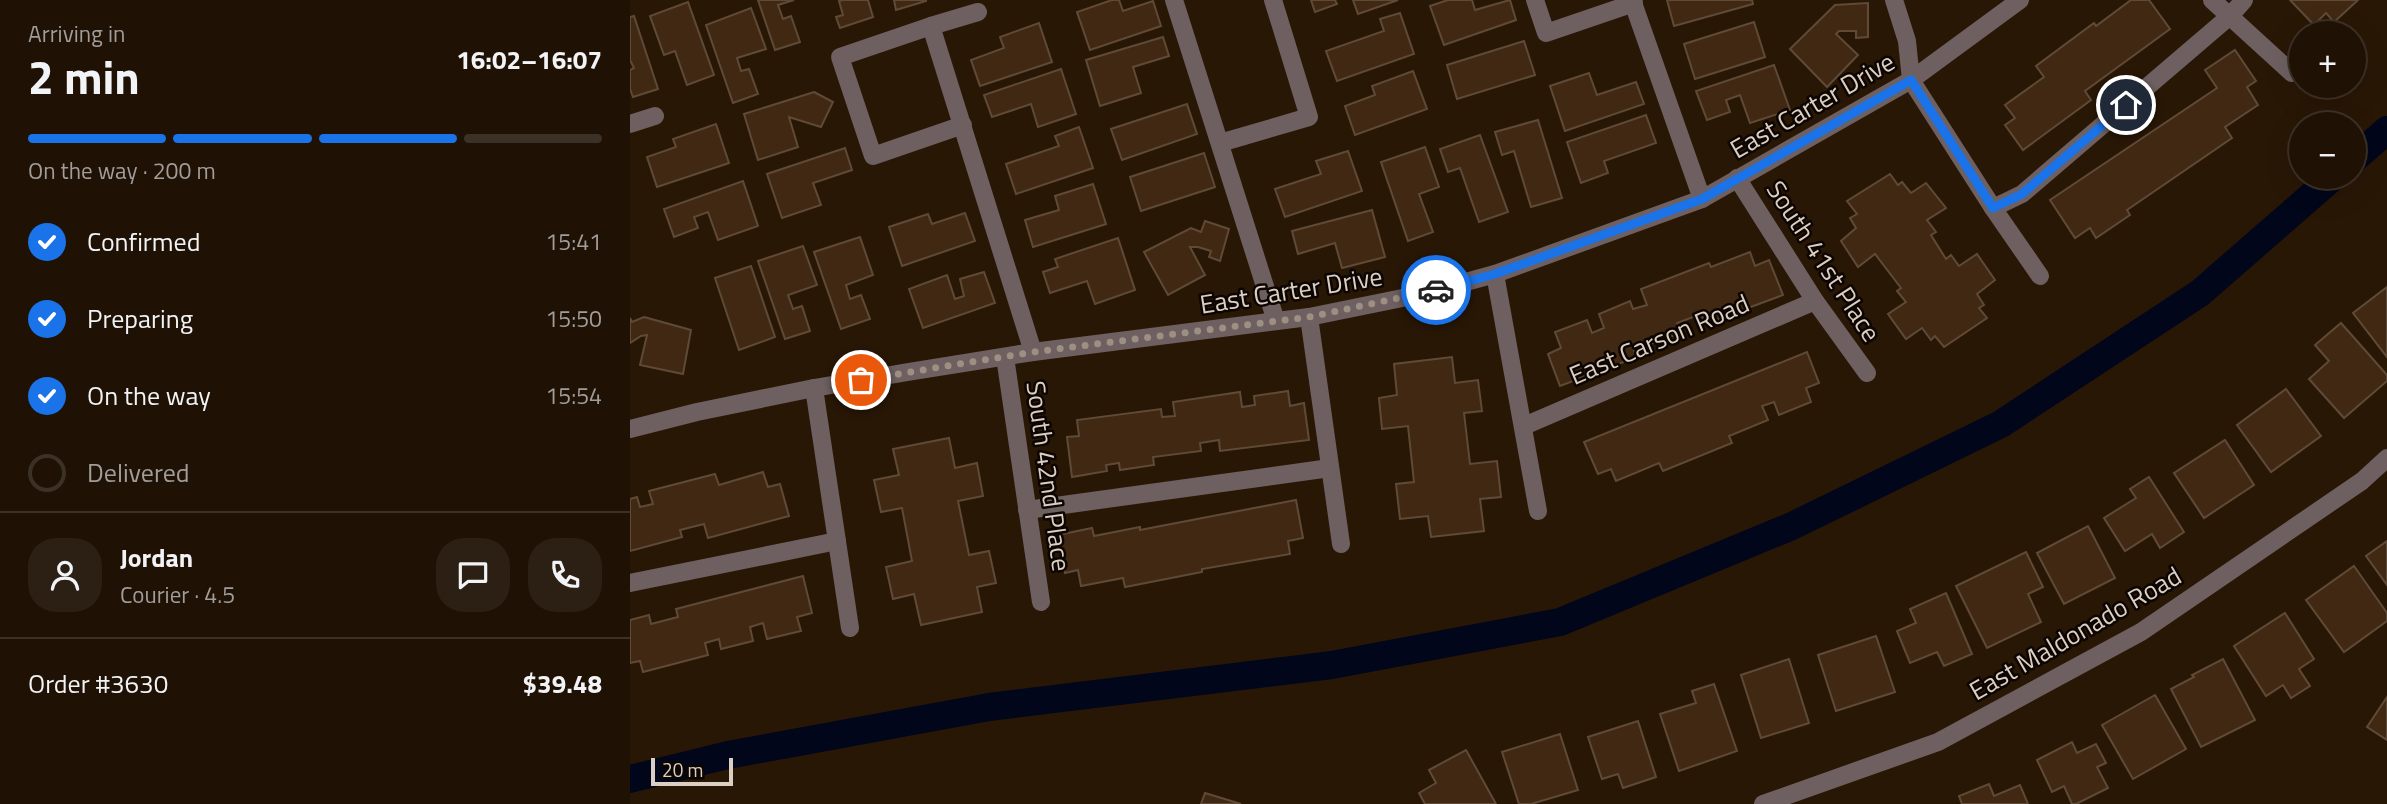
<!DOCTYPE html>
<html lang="en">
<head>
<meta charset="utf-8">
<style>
  body { margin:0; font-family:"Titillium Web",sans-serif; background:#2c1f13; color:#f1f3f6; height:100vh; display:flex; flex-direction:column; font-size:26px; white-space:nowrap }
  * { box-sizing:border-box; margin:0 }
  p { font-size:23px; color:#a19d9a }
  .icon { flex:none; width:38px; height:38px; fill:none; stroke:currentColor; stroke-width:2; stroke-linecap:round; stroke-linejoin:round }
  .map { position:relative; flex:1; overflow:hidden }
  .side { display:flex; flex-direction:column; background:#1f1104; width:630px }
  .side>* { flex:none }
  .buttons { position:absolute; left:1659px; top:21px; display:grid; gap:14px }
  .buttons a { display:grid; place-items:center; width:77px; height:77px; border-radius:50%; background:#1f1104; box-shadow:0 7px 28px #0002,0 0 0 2px #3c3126; font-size:35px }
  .scale { position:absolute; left:21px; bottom:18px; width:82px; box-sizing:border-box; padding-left:7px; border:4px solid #dbcfc4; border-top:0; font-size:19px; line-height:24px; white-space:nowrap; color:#dbcfc4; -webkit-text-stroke:5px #0c0501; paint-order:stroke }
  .pin { position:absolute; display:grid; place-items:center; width:60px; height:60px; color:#fff; margin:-30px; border:4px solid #fff; border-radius:50%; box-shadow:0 2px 7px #0007 }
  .courier { position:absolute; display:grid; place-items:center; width:70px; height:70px; margin:-35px; border:5px solid #1a73e8; border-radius:50%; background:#fff; color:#222; box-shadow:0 2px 9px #0007 }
  .headline em { font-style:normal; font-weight:700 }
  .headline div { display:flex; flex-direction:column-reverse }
  .headline { display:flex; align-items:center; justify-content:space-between; height:119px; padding:0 28px }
  h1 { font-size:46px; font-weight:700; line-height:52px }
  .bar { display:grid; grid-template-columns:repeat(4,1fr); gap:10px 7px; align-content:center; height:84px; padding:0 28px }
  .bar i { height:9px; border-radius:5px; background:#3c3126 }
  .bar .on { background:#1a73e8 }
  .bar p { grid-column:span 4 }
  .line { display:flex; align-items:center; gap:18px; padding:0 28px; border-top:2px solid #3c3126 }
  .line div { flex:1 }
  .round { display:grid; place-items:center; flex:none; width:74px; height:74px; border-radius:28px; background:#2c1f13 }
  ol { padding:0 28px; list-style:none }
  li { display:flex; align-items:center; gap:21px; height:77px }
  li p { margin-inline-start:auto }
  li .icon { padding:7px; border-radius:50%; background:#1a73e8; color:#fff; stroke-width:4 }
  li:last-child { color:#a19d9a }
  li i { width:38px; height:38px; border:4px solid #3c3126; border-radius:50% }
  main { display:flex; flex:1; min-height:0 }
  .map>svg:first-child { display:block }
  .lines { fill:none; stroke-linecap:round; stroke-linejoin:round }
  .canal { stroke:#01061b; stroke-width:28 }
  .building { fill:#402812; stroke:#5f4a37; stroke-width:2 }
  .minor { stroke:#6e6060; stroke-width:18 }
  .done { stroke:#9d8f82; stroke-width:7; stroke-dasharray:0 12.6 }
  .route { stroke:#1a73e8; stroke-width:9 }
  .labels { text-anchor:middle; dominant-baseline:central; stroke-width:5; stroke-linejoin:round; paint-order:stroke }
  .street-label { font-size:26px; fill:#dbcfc4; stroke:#0c0501 }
</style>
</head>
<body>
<main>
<section class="side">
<div class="headline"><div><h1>2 min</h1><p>Arriving in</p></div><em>16:02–16:07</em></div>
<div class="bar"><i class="on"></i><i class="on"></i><i class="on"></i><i></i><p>On the way · 200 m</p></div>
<ol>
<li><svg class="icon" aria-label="check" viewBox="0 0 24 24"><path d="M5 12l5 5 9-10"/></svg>Confirmed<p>15:41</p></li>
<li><svg class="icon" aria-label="check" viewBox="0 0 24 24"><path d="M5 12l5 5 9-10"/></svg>Preparing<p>15:50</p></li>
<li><svg class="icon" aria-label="check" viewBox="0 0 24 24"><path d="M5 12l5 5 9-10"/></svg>On the way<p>15:54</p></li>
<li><i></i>Delivered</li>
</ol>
<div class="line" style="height:126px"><a class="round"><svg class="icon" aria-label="person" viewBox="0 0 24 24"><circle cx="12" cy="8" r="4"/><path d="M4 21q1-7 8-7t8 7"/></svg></a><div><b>Jordan</b><p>Courier · 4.5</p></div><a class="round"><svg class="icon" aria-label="chat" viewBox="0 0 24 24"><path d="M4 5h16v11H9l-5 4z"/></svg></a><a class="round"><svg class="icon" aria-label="phone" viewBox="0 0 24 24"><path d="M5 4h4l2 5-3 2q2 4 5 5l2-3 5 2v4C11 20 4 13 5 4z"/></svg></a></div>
<div class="line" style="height:91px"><div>Order #3630</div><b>$39.48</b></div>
</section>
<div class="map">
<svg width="1757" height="804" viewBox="0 0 1757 804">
  <rect width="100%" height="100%" fill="#291706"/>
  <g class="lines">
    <g class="canal">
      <polyline points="1724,159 1757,130"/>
      <polyline points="0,779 98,755 359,707 702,665 930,622 1162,526 1371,424 1570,293 1703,177"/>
    </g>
  </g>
  <g class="building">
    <polygon points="128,0 164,0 148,5 153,19 161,16 170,42 145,50"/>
    <polygon points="213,0 238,0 243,17 210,28 206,17 213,15 209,1"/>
    <polygon points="264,0 296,0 296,1 266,10"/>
    <polygon points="482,0 489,0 493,11 523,1 531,26 460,50 447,12"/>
    <polygon points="681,0 705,0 707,4 685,12"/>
    <polygon points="723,0 768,0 728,14"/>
    <polygon points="818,0 842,0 845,10 880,0 886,20 814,45 800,6"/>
    <polygon points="1037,0 1122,0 1123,4 1044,26"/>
    <polygon points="1501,0 1519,0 1540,29 1455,91 1461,100 1393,150 1375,125 1385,118 1375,105 1414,77 1406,66 1464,23 1466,26"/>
    <polygon points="1660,0 1728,0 1704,22 1696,13 1684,25"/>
    <polygon points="58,2 84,75 57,85 45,51 34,55 20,16"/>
    <polygon points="1238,3 1238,37 1226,38 1226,31 1209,31 1206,34 1228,55 1197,87 1160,49 1205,5"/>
    <polygon points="121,8 136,49 107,58 111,71 119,69 128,94 103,103 76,25"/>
    <polygon points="770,13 784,54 707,81 696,51 754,31 750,19"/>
    <polygon points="4,16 28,89 3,97 0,89 0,70 4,68 0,60 0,17"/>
    <polygon points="1124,22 1135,57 1065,79 1054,44"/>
    <polygon points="409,23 422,62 350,86 341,60 374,48 370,37"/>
    <polygon points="533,37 539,56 503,67 511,93 470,106 456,60"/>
    <polygon points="894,41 905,75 827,99 817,65"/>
    <polygon points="1605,50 1626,81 1617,87 1628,105 1595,127 1602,138 1497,210 1500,215 1466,238 1460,228 1445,238 1420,200 1587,88 1575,70"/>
    <polygon points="1144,65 1160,110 1120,123 1110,95 1096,100 1100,112 1077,120 1066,91"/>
    <polygon points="431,69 446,114 408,127 401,104 362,117 354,95"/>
    <polygon points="783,71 797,109 725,135 715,106 745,95 742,86"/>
    <polygon points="959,73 967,95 1006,82 1014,104 935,131 920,86"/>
    <polygon points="184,92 203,102 191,127 159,117 168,147 128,160 114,114"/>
    <polygon points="557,104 567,134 492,160 481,129"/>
    <polygon points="1016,115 1026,143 974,161 978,173 951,183 937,142"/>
    <polygon points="908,120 932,198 901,207 884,151 872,155 865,132"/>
    <polygon points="86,124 99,163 27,187 17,157 46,147 43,139"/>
    <polygon points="449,127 463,168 386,194 376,164 429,146 425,136"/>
    <polygon points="850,135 878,212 849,222 830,168 818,172 810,149"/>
    <polygon points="795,147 809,187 789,194 803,232 778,241 751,162"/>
    <polygon points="215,148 222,170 183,183 191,205 152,218 137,174"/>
    <polygon points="718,151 732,191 655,217 645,189 691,174 686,161"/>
    <polygon points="574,153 585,187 511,211 500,177"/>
    <polygon points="1260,174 1268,185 1272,182 1281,193 1296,183 1316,208 1297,220 1306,232 1301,235 1316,259 1321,255 1329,266 1347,254 1365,280 1347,294 1354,305 1349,308 1357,318 1314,347 1305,336 1301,340 1292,328 1276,339 1258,314 1276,302 1267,291 1271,288 1245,254 1228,267 1211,241 1226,228 1220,218 1227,214 1217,201"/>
    <polygon points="113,181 128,226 88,240 78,212 64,217 68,228 44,237 34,209"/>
    <polygon points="463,184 476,224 403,247 395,220 429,210 425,196"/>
    <polygon points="742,210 755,257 712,268 705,243 668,254 662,231"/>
    <polygon points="335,213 345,241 272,266 259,227 298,214 302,224"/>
    <polygon points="575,221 599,229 590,261 579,257 581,251 568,247 560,247 575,275 538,295 514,252 561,228 571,232"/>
    <polygon points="230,237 243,275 216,285 220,299 231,295 240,319 211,329 184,252"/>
    <polygon points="488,238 505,290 465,304 457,281 420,293 413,272 428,267 425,259"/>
    <polygon points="173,246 187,285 158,295 163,309 172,306 180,331 155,339 128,261"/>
    <polygon points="1120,252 1125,266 1139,260 1153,295 1075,324 1071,314 1047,323 1051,333 1004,350 1007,357 930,386 918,354 931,348 925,332 957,320 962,333 974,328 969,314 1000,301 1003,309 1017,305 1011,289 1079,263 1081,267"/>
    <polygon points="121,266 145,337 109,350 85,278"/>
    <polygon points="354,272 365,303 293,328 279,289 317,275 325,299 334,296 330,279"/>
    <polygon points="1757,287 1757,357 1723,313"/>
    <polygon points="14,317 61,330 53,374 10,365 17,335 11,336 0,343 0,318 2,322"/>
    <polygon points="1711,323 1757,375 1757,381 1714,418 1679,379 1699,361 1685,345"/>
    <polygon points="1177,352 1189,383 1176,388 1181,402 1149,415 1144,402 1132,406 1138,420 1099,436 1102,443 1033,471 1029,463 986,481 981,469 968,474 954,442"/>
    <polygon points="822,357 825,383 848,380 852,411 834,413 840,464 867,461 871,497 850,499 854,531 801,537 798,516 770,519 766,484 784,482 778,426 752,429 749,398 767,395 764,364"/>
    <polygon points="1656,389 1691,436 1641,472 1607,425"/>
    <polygon points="658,391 660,406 674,403 679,440 590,451 589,440 570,443 571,451 523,457 524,465 490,470 489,463 476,465 477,471 442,477 437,437 449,436 447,420 531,409 532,417 545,416 543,402 610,392 612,407 625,405 624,396"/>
    <polygon points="319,438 325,468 347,463 353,496 328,501 339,555 359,551 366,583 347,587 352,612 291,625 284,594 263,599 256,567 282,561 272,508 251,512 244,480 269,475 263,449"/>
    <polygon points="1595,440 1624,485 1574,518 1544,473"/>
    <polygon points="133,472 138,487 150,484 159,516 78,538 74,524 50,530 52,537 0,551 0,499 7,497 10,507 23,504 19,491 85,474 89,485"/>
    <polygon points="1519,477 1554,532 1530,548 1522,534 1495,551 1474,518 1506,498 1500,489"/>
    <polygon points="666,500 673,538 658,541 660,554 572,569 572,572 495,587 493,578 451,586 448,570 435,573 428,535 462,528 464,536 510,527 510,530"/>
    <polygon points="1458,526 1485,578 1434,604 1407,553"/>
    <polygon points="1757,541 1757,585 1736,556"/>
    <polygon points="1396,552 1413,587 1398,594 1411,622 1357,648 1326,586"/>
    <polygon points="1724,566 1757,613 1757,621 1714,652 1676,600"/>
    <polygon points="173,576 182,613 167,617 171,631 137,639 133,623 120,627 123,641 91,649 89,639 75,643 78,655 13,672 10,661 0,663 0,620 19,615 21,624 48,617 46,609"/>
    <polygon points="1316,593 1342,654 1314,666 1307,652 1280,663 1267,631 1286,623 1280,609"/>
    <polygon points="1655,613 1684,659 1669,669 1680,686 1661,698 1653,685 1636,696 1604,646"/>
    <polygon points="1246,636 1265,692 1206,711 1188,655"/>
    <polygon points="1159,659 1179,723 1131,738 1111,675"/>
    <polygon points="1593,659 1625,720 1571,747 1541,689 1564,677 1562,675"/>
    <polygon points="1084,684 1107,751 1049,771 1030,714 1066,703 1062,691"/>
    <polygon points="1525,695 1556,749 1503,779 1472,725"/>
    <polygon points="1757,697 1757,740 1737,727"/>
    <polygon points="1008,721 1026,777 993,788 988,774 972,779 958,737"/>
    <polygon points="930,734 948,790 901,804 889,804 872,752"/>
    <polygon points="1442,742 1447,753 1466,744 1476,763 1467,767 1478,788 1446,804 1442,804 1434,786 1422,792 1407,760"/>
    <polygon points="836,750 866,804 795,804 789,793 806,783 799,770"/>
    <polygon points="1359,784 1364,796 1390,785 1398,804 1332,804 1329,796"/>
    <polygon points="575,793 611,804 571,804"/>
  </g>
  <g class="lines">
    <g class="minor">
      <polyline points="544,0 646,321"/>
      <polyline points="905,0 916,33 1004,3"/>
      <polyline points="1002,0 1072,199"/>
      <polyline points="1264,0 1277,41 1281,80 1363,208 1410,276"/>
      <polyline points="1582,0 1662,73"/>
      <polyline points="348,12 301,26 403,352"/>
      <polyline points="301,26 210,57 243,156 333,125"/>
      <polyline points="0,124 25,116"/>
      <polyline points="590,143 679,117 643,0"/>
      <polyline points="1107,178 1185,301 1237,373"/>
      <polyline points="1363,208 1392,194 1600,16 1614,0"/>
      <polyline points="865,274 908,511"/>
      <polyline points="679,317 711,544"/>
      <polyline points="375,357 411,602"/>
      <polyline points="184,388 220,628"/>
      <polyline points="894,426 1185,301"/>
      <polyline points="0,429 67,412 184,388 278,372 403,352 679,317 792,294 865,274 1072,199 1281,80 1390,0"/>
      <polyline points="397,510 700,468"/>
      <polyline points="0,583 207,541"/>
      <polyline points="1133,804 1308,742 1511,632 1732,481 1757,458"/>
    </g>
  </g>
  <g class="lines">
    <polyline class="done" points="231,380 403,352 679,317 806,290"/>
    <polyline class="route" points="806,290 865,274 1072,199 1281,80 1363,208 1392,194 1496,105"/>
  </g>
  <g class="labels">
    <g class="street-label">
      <text transform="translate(1182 105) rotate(-30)">East Carter Drive</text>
      <text transform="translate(1194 261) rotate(57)">South 41st Place</text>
      <text transform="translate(661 290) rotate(-9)">East Carter Drive</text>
      <text transform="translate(1029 339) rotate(-23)">East Carson Road</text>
      <text transform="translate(419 476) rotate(82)">South 42nd Place</text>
      <text transform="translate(1445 633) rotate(-30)">East Maldonado Road</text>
    </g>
  </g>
</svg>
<div class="buttons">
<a>+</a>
<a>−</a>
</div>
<div class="scale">20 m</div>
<div class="pin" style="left:231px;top:380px;background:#ea580c"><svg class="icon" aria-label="bag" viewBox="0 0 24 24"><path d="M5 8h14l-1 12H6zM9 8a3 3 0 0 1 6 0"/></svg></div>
<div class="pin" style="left:1496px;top:105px;background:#1f2937"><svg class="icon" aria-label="home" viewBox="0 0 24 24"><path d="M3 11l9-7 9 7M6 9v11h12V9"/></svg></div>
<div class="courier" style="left:806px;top:290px"><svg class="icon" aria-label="car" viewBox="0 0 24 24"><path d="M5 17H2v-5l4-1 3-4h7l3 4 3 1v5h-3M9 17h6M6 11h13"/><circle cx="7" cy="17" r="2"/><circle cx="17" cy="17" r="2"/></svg></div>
</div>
</main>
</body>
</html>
